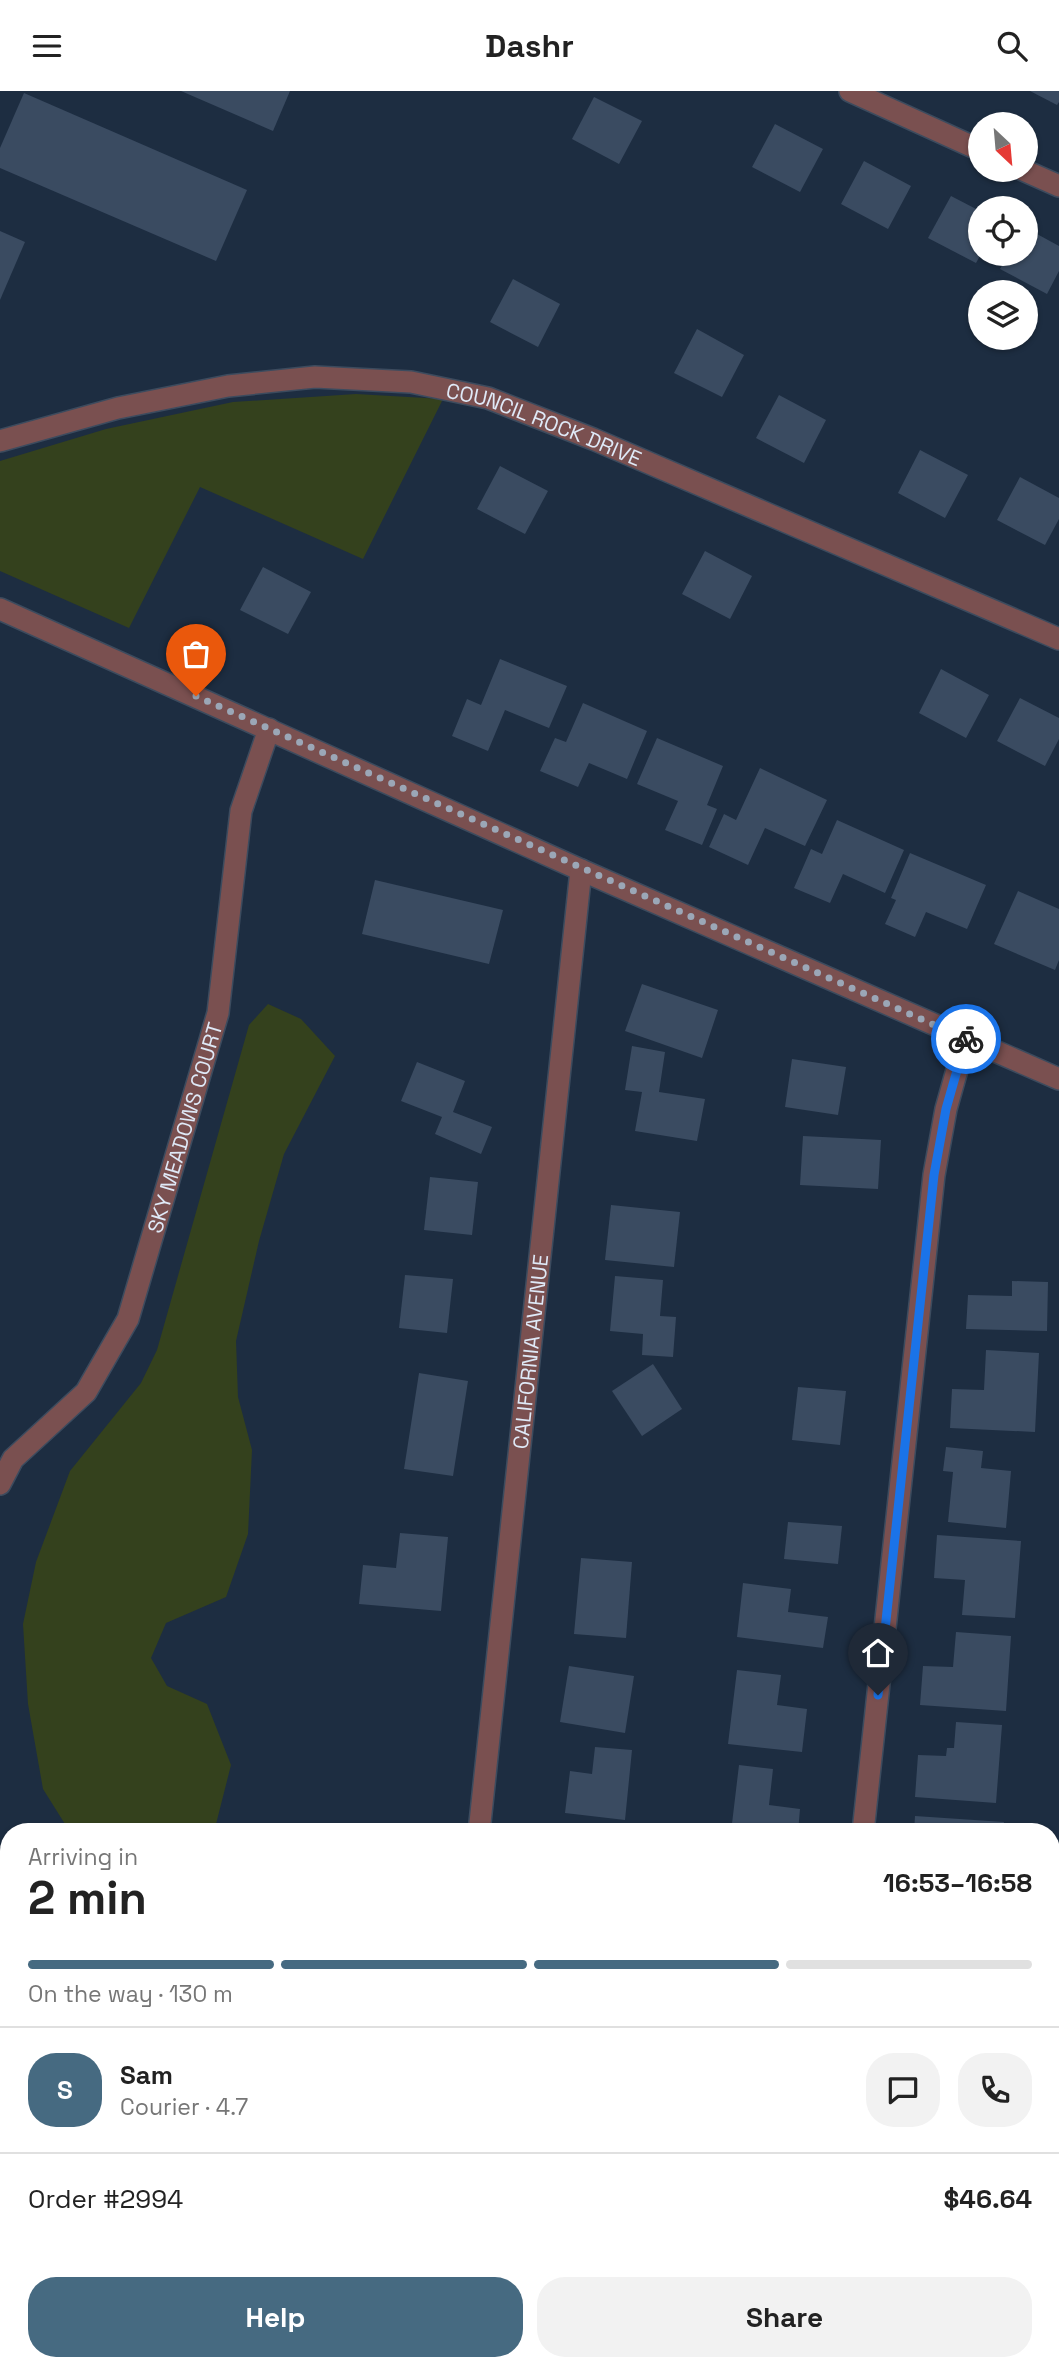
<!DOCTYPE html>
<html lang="en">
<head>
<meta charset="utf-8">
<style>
  body { margin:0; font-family:"Space Grotesk",sans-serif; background:#f2f2f2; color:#222; height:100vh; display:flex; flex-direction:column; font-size:26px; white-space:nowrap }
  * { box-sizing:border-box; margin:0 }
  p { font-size:23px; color:#767676 }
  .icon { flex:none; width:38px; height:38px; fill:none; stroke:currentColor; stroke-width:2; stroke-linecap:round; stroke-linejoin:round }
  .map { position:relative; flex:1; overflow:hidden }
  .sheet { position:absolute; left:0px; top:1732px; width:1060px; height:548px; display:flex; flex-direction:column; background:#fff; border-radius:28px 28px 0 0; box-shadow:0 2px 5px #0004 }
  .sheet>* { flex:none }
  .needle { width:46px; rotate:154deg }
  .controls { position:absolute; left:968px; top:21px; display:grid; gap:14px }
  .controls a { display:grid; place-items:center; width:70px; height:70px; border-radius:50%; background:#fff; box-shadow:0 2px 5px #0004; font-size:35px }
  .pin { position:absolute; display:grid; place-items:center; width:60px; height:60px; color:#fff; margin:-72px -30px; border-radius:50% 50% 50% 0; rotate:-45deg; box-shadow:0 0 7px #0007 }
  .pin .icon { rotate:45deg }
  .courier { position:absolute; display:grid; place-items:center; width:70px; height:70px; margin:-35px; border:5px solid #1a73e8; border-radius:50%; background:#fff; color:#222; box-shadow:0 2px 9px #0007 }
  .overview em { font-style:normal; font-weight:600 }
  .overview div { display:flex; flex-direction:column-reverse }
  .overview { display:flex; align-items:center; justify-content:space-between; height:119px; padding:0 28px }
  h1 { font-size:46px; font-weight:600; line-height:52px }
  .bar { display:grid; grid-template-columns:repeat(4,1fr); gap:10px 7px; align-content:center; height:84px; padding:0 28px }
  .bar i { height:9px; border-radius:5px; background:#e0e0e0 }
  .bar .active { background:#466a81 }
  .bar p { grid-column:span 4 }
  .line { display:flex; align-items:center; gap:18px; padding:0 28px; border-top:2px solid #e0e0e0 }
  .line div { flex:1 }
  .round { display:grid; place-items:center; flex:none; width:74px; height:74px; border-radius:28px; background:#f2f2f2 }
  .primary-button { display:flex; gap:14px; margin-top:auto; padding:14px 28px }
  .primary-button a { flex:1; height:80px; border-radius:28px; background:#466a81; color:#fff; font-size:28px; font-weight:600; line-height:80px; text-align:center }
  .primary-button a+a { background:#f2f2f2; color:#222 }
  header { display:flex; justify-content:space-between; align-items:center; height:91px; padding:0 28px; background:#fff; font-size:32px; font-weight:600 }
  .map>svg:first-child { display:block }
  .green { fill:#34411d }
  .building { fill:#3a4b61 }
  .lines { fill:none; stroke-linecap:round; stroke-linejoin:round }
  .minor-casing { stroke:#3c4b5e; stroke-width:24 }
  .minor { stroke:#7a5050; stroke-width:21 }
  .done { stroke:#9ba7b7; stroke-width:7; stroke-dasharray:0 12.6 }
  .route { stroke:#1a73e8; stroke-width:9 }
  .labels { text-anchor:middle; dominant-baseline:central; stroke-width:5; stroke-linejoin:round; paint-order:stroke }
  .street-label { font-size:21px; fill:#dfe9f7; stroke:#142337 }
</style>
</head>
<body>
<header><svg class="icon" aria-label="menu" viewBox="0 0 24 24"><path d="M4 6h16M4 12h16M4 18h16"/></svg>Dashr<svg class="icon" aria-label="search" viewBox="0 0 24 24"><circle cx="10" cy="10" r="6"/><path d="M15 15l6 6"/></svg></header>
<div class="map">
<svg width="1059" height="2280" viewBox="0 0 1059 2280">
  <rect width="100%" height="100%" fill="#1d2d41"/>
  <g class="green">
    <polygon points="356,303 443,308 363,468 200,396 129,537 0,480 0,370 106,338 233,311"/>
    <polygon points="268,913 301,928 335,965 284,1063 259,1150 236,1250 238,1306 252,1359 248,1443 226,1506 166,1532 151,1567 167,1595 207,1613 231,1674 214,1741 70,1741 43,1698 28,1613 23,1533 36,1471 70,1380 141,1292 157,1259 249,934"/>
    <polygon points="60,2272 174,2272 172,2280 56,2280"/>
  </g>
  <g class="building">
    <polygon points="181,0 290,0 273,40"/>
    <polygon points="1030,0 1059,0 1059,11 1057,14"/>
    <polygon points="24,2 247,99 216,170 0,77 0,57"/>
    <polygon points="594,6 642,30 619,73 572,48"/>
    <polygon points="775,33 823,58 800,101 752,76"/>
    <polygon points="864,70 911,95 888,138 841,113"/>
    <polygon points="951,105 980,120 981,163 976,172 928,147"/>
    <polygon points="1026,137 1059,155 1059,180 1047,203 1000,178 1008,163 1026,163"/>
    <polygon points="0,140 25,151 0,209"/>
    <polygon points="513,188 560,213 538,256 490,231"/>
    <polygon points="697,238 744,264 722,306 674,282"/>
    <polygon points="779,304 826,329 804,372 756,347"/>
    <polygon points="920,359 968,384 945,427 898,402"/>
    <polygon points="500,375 548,400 525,443 477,418"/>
    <polygon points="1020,386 1059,407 1059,428 1045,454 997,429"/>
    <polygon points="705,460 752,485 730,528 682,503"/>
    <polygon points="263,476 311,501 288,543 240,519"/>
    <polygon points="500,568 567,595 549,637 505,619 488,660 452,645 467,608 481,614"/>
    <polygon points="941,578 989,604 966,647 919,622"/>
    <polygon points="1020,607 1059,627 1059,648 1045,675 997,650"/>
    <polygon points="583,612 647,640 627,688 589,672 578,696 540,680 555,647 566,651"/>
    <polygon points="657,647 723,675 707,714 717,718 702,754 665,739 678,710 637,693"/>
    <polygon points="760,677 827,709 805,755 765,737 748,774 709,756 724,723 736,729"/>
    <polygon points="837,729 904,759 885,802 843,783 830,812 794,797 811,758 822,763"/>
    <polygon points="910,762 986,794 967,838 926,821 915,846 885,833 896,809 891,807"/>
    <polygon points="375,789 503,819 489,873 362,843"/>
    <polygon points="1018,800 1059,818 1059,869 1055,879 994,853"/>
    <polygon points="642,893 718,919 702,967 625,940"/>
    <polygon points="632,955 665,961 659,1001 705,1008 697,1050 635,1040 642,1001 625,999"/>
    <polygon points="792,968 846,976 838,1024 785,1016"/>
    <polygon points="417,971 465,990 453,1021 492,1036 481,1063 435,1043 442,1026 401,1010"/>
    <polygon points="803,1045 881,1049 878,1098 800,1094"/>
    <polygon points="430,1086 478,1091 472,1144 424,1139"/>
    <polygon points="611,1114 680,1121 674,1176 605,1169"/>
    <polygon points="405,1184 453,1188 447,1242 399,1237"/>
    <polygon points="615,1185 663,1189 660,1225 676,1226 673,1266 642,1264 643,1243 610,1240"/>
    <polygon points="1012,1190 1048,1191 1047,1240 966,1238 968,1204 1012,1205"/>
    <polygon points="986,1259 1039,1262 1035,1341 950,1337 952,1298 984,1299"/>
    <polygon points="653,1273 682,1318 642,1345 612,1300"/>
    <polygon points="419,1282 468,1290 453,1385 404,1378"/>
    <polygon points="798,1296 846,1300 840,1354 792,1349"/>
    <polygon points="946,1356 983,1360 981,1377 1011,1380 1006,1437 948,1431 953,1381 943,1380"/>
    <polygon points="788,1431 842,1435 838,1473 784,1468"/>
    <polygon points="400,1442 448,1446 441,1520 359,1513 363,1474 396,1477"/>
    <polygon points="937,1444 1021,1450 1015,1527 962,1524 965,1489 934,1487"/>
    <polygon points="581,1467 632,1471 626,1547 574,1543"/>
    <polygon points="743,1492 791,1498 788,1521 828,1526 823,1557 737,1546"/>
    <polygon points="956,1541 1011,1545 1006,1620 920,1614 923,1575 953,1576"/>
    <polygon points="569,1575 634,1585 625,1642 560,1631"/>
    <polygon points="737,1579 781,1584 777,1614 807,1618 802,1661 728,1653"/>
    <polygon points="956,1631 1002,1634 996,1712 915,1706 918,1664 946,1665 947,1657 954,1657"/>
    <polygon points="595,1656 632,1659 625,1729 565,1722 570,1680 592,1683"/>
    <polygon points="739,1674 773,1678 769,1714 800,1718 798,1741 731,1741"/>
    <polygon points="915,1725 1004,1731 1003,1741 914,1741"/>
    <polygon points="1057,2210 1059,2280 1048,2280 1049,2272 1052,2272"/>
    <polygon points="303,2272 339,2272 359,2280 299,2280"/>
    <polygon points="496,2272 545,2272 546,2280 497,2280"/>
    <rect x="657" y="2272" width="91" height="8"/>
  </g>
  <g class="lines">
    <defs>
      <g id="minor">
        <polyline points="850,0 980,59"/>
        <polyline points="1023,79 1059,95"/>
        <path id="s1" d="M 0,350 L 118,317 L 228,295 L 315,286 L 411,291 L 488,307 L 593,348 L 1059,548"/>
        <polyline points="0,518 581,779 1059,988"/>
        <path id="s2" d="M 0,1393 L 13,1368 L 86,1301 L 128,1228 L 218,922 L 241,720 L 269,638"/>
        <path id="s3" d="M 479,1741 L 581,779"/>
        <polyline points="863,1741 934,1084 946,1018 966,947"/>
        <polyline points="423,2280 423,2272"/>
        <polyline points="806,2280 807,2272"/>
      </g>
    </defs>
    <use href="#minor" class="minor-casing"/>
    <use href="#minor" class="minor"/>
  </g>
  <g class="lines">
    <polyline class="done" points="196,605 966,948"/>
    <polyline class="route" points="878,1604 934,1084 946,1018 966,948"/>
  </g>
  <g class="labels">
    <g class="street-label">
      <text stroke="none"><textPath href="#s1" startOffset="558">COUNCIL ROCK DRIVE</textPath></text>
      <text stroke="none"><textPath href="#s2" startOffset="411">SKY MEADOWS COURT</textPath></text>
      <text stroke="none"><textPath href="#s3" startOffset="483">CALIFORNIA AVENUE</textPath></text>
    </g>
  </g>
</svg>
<div class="controls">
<a><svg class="needle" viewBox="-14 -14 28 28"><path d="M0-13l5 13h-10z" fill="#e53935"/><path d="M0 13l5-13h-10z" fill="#767676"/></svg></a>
<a><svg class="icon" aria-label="locate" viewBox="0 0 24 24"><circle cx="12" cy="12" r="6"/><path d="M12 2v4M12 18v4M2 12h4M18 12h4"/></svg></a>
<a><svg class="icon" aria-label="layers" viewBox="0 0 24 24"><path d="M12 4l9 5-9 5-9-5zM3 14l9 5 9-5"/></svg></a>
</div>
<div class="pin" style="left:196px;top:605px;background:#ea580c"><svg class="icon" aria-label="bag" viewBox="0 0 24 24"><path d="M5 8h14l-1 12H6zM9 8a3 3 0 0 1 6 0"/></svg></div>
<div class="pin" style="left:878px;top:1604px;background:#1f2937"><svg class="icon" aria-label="home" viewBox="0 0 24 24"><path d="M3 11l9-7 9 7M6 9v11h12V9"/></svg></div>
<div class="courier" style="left:966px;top:948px"><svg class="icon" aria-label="bike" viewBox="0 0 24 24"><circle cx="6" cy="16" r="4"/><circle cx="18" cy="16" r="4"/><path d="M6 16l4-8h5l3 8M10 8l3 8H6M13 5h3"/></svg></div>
<section class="sheet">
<div class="overview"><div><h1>2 min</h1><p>Arriving in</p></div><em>16:53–16:58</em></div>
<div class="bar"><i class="active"></i><i class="active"></i><i class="active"></i><i></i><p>On the way · 130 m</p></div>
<div class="line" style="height:126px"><b class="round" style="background:#466a81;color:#fff">S</b><div><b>Sam</b><p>Courier · 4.7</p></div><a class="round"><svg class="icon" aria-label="chat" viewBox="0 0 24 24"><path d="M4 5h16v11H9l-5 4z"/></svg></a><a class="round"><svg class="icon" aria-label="phone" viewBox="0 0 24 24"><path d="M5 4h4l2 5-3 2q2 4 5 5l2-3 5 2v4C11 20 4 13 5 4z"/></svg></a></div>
<div class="line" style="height:91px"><div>Order #2994</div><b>$46.64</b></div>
<div class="primary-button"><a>Help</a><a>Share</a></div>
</section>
</div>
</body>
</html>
